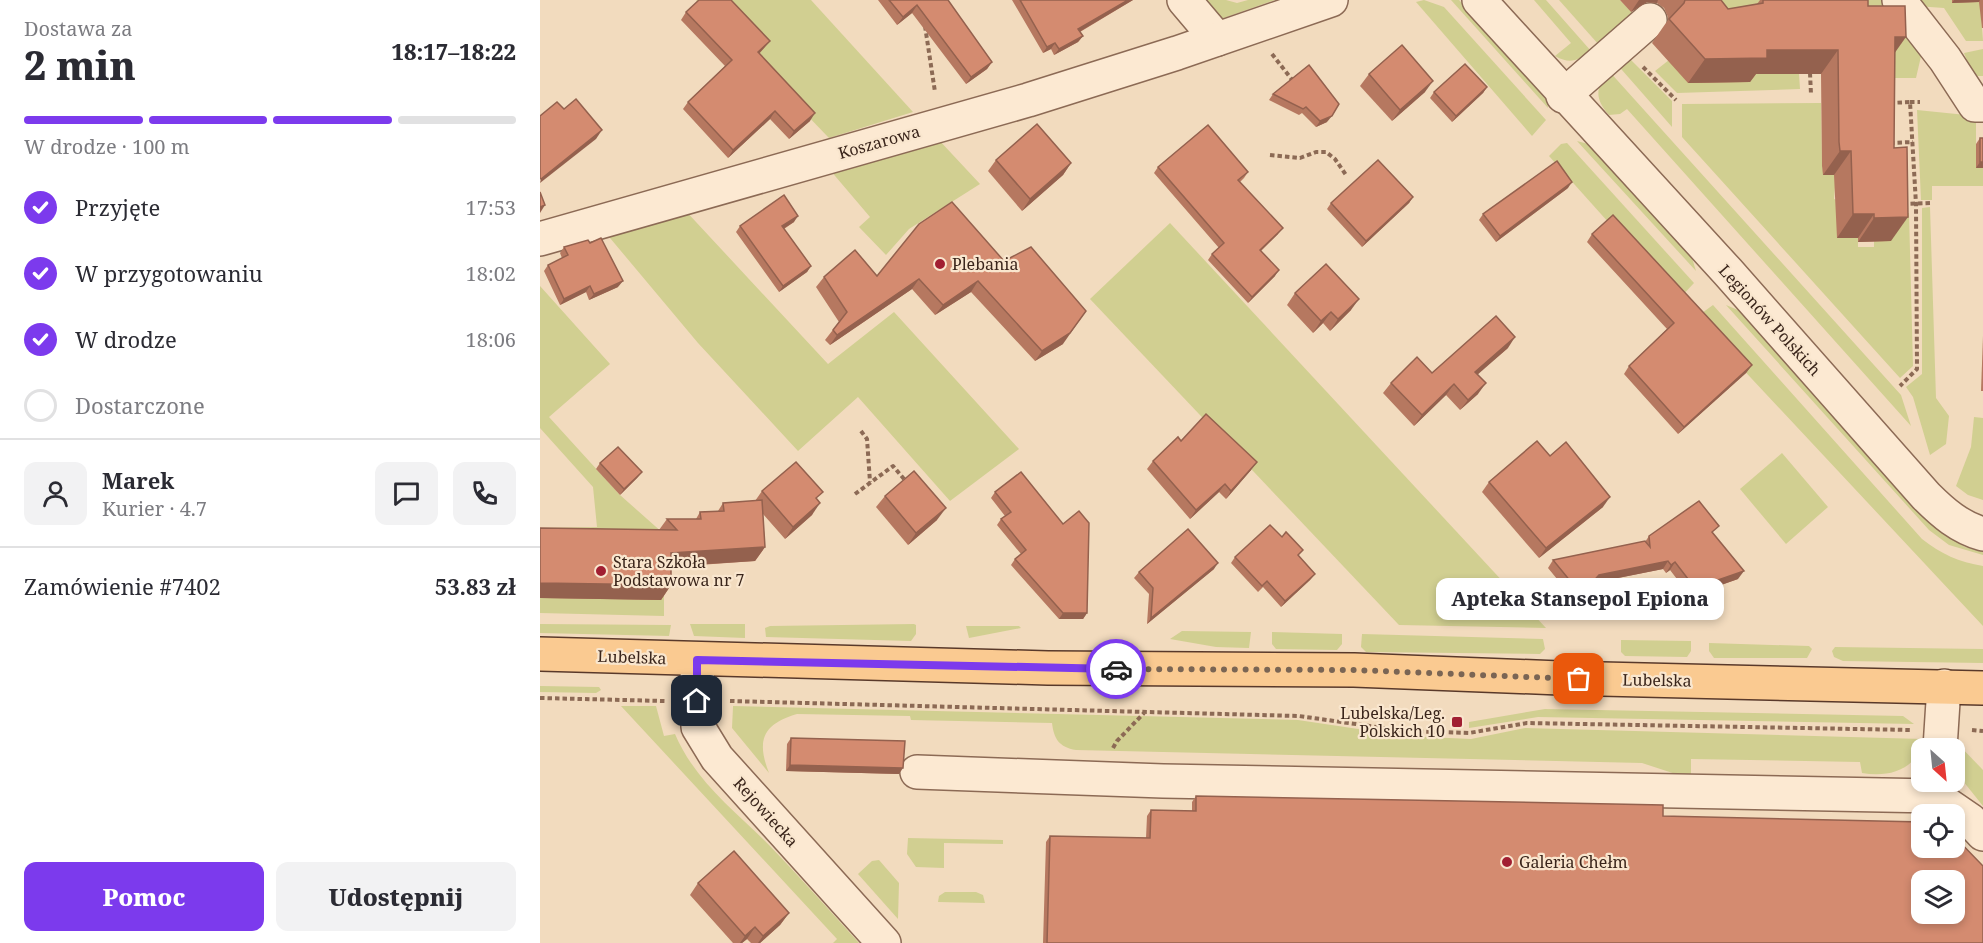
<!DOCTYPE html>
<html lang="pl">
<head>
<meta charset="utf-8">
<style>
  body { margin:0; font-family:"Noto Serif",serif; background:#f2f2f3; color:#2b2b33; height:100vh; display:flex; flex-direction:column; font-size:22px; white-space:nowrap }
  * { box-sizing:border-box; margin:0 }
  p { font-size:20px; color:#7c7c81 }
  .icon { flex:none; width:33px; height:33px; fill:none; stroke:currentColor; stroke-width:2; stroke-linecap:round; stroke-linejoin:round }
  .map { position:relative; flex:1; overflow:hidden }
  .side { display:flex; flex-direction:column; background:#fff; width:540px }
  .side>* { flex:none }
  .needle { width:39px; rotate:153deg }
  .controls { position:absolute; left:1371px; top:738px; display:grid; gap:12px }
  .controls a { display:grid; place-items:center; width:54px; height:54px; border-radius:12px; background:#fff; box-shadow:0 3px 9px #0003; font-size:30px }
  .pin { position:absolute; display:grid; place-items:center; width:51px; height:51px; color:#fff; margin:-26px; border-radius:12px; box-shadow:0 3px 9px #0006 }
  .courier { position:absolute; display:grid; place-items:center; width:60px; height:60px; margin:-30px; border:4px solid #7c3aed; border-radius:50%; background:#fff; color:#222; box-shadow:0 2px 8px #0007 }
  .bubble { position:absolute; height:42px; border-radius:12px; background:#fff; box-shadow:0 3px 9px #0003; font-size:20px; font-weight:800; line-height:42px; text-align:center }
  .overview em { font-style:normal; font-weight:800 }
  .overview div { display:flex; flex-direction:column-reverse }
  .overview { display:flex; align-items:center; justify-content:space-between; height:102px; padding:0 24px }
  h1 { font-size:39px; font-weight:800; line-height:45px }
  .bar { display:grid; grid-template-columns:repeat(4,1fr); gap:9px 6px; align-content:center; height:72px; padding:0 24px }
  .bar i { height:8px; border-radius:4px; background:#e1e1e2 }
  .bar .selected { background:#7c3aed }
  .bar p { grid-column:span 4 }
  .line { display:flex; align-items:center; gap:15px; padding:0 24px; border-top:2px solid #e1e1e2 }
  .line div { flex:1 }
  .round { display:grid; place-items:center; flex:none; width:63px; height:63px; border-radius:12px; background:#f2f2f3 }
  ol { padding:0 24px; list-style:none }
  li { display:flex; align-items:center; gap:18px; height:66px }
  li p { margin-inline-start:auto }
  li .icon { padding:6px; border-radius:50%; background:#7c3aed; color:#fff; stroke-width:4 }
  li:last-child { color:#7c7c81 }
  li i { width:33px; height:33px; border:3px solid #e1e1e2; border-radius:50% }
  .action { display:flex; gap:12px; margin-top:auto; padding:12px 24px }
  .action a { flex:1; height:69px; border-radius:12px; background:#7c3aed; color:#fff; font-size:24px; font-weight:800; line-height:69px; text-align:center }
  .action a+a { background:#f2f2f3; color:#2b2b33 }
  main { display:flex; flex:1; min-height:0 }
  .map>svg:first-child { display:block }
  .green { fill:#d1cf91 }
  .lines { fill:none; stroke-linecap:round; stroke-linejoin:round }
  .minor-casing { stroke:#8c6a55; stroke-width:36 }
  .major-casing { stroke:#59392a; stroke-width:36 }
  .path { stroke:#8c6a55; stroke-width:4; stroke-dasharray:4.5 3; stroke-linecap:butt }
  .minor { stroke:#fce9d2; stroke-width:33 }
  .major { stroke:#faca91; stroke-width:33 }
  .wall { fill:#b67860 }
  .shaded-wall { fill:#94614e }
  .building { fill:#d48b70; stroke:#94614e; stroke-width:1.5; fill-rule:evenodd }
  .done { stroke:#7a6554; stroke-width:6; stroke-dasharray:0 10.8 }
  .route { stroke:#7c3aed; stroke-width:8 }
  .poi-dot { fill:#a11f32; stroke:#f9e6ce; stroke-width:2 }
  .labels { text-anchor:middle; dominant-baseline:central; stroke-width:4.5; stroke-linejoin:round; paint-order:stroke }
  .street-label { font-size:16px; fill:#3a251b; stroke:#f9e6ce }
  .poi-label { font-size:16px; fill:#3a251b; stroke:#f9e6ce; text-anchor:start }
</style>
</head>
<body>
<main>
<section class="side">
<div class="overview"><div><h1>2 min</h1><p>Dostawa za</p></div><em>18:17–18:22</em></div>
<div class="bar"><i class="selected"></i><i class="selected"></i><i class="selected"></i><i></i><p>W drodze · 100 m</p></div>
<ol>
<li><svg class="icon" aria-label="check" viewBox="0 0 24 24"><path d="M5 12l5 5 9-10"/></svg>Przyjęte<p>17:53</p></li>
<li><svg class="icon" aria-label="check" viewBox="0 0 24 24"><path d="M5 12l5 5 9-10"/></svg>W przygotowaniu<p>18:02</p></li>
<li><svg class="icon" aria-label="check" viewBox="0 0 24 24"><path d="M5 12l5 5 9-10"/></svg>W drodze<p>18:06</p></li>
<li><i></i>Dostarczone</li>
</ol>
<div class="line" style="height:108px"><a class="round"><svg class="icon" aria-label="person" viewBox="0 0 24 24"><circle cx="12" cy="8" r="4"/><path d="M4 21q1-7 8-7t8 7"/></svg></a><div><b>Marek</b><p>Kurier · 4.7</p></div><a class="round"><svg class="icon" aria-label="chat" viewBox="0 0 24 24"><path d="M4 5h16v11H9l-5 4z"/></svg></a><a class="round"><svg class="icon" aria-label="phone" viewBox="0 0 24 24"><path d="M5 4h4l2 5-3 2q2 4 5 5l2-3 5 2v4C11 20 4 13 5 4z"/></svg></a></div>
<div class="line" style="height:78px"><div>Zamówienie #7402</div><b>53.83 zł</b></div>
<div class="action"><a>Pomoc</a><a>Udostępnij</a></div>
</section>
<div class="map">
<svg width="1443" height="943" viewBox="0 0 1443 943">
  <rect width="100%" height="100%" fill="#f2dbbe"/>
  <g class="green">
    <polygon points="156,0 271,0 373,112 289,138"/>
    <polygon points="655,0 686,0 697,3 708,0 735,0 675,21"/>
    <polygon points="884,0 904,7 1006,120 992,136 876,2"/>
    <polygon points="911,0 919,0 1006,94 1008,108"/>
    <path d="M 994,0 L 1006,0 L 1051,51 C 1038,60 1031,65 1015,56 L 1031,43 Z"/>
    <polygon points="1019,0 1080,0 1096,17 1059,45"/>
    <polygon points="1146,0 1345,0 1382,52 1376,78 1326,78 1228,18"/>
    <polygon points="1371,0 1412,0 1413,3 1440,0 1443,41 1426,41 1404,8 1376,6"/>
    <polygon points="1443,49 1443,76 1433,76 1424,53"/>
    <polygon points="1085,54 1132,101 1132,127 1075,62"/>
    <polygon points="1129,60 1149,83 1210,74 1259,74 1260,89 1137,93 1115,71"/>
    <path d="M 1068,70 L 1361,395 L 1371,426 L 1087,109 L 1080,114 L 1069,115 C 1054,98 1056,88 1068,70 Z"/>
    <polygon points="1281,103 1282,166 1284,175 1296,175 1294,199 1297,200 1297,238 1318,238 1318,247 1334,247 1334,241 1351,241 1351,214 1369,213 1373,366 1360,378 1142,137 1142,104"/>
    <polygon points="1377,110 1436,116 1436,168 1443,168 1443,186 1392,186 1392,200 1381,200"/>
    <polygon points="398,139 440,184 369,229 346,255 319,227 330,217 290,170"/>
    <polygon points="1037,141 1048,144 1152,258 1156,271"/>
    <polygon points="1027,143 1154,283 1138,300 1009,156 1021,144"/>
    <polygon points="1390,207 1396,398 1409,416 1406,444 1390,455 1373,397 1366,387 1382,374 1382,208"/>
    <polygon points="143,208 288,364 354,312 479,449 410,501 318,397 258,451 158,343 65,232"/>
    <polygon points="630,223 1006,628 859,625 550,299"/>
    <polygon points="0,286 70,364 9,417 80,495 124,534 124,616 0,613 0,528 57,527 53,487 0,428"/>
    <path d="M 1173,305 L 1382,539 C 1401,554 1419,562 1443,566 L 1443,626 L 1155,318 Z"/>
    <polygon points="1186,305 1198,310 1389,523 1425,547 1443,551 1443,555 1409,545 1389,530"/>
    <polygon points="1434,417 1443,418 1443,500 1428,495 1416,486 1431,447"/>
    <polygon points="1242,453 1288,507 1246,544 1200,489"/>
    <polygon points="0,624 131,625 129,636 0,633"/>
    <polygon points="150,624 205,624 205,638 154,636"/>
    <polygon points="374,624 376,625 376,634 371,641 226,637 225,628 230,626"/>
    <polygon points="426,626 479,626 481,628 429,638"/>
    <polygon points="642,631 711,632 709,648 676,647 630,639"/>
    <polygon points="732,632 802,634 802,644 797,650 736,649 732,644"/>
    <polygon points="822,634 1003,639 1005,649 1000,654 826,652 821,647"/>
    <polygon points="1081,640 1151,641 1151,651 1147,657 1085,656 1081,652"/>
    <polygon points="1169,643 1269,646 1272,649 1267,658 1174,658 1169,651"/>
    <polygon points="1295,647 1443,649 1443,663 1303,661 1294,657 1292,651"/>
    <polygon points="0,686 59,687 61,690 56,693 0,692"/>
    <path d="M 81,706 L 116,706 L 124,736 L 135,734 C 155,781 194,810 229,845 C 260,877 289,910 319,943 L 293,943 L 297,939 Z"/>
    <path d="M 193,706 L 758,720 L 865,736 L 931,739 L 985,728 L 1383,739 C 1378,769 1350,778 1322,773 L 1320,762 L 1151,759 L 1151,779 L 1102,763 L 536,750 C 519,747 514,739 512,723 L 371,720 L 370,716 L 257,714 C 223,724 216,740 229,773 L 192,728 Z"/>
    <polygon points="1005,709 1363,716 1374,724 998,717 929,728 929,722"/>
    <polygon points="1415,741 1443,770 1443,806 1415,771"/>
    <polygon points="368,838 463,840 463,844 404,843 404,868 376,867 367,854"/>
    <polygon points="339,860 359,883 358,919 318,874 332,861"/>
    <polygon points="405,892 436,892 443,895 445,903 398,902 399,896"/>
  </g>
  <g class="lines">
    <defs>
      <g id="minor">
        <polyline points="644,0 677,39"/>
        <path d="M 939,0 L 1188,272 L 1386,496 C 1403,513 1419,527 1443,534"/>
        <polyline points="1359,0 1405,59 1435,105 1443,105"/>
        <polyline points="1023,96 1110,20"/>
        <polyline points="0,239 488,100 637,53 791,0"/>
        <polyline points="157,660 158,727 177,758 344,943"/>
        <polyline points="1400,748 1404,686"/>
        <polyline points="377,772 623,781 1395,796 1396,782"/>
        <polyline points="1395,796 1430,820 1443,834"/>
      </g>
      <polyline id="major" points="0,654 508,668 814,670 1020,678 1443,688"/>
    </defs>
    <use href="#minor" class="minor-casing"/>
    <use href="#major" class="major-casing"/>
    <g class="path">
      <polyline points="385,26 395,92"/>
      <polyline points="732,54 753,81"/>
      <polyline points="1103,67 1136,100"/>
      <polyline points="1270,73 1271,94"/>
      <polyline points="1370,102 1380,102"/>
      <polyline points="1350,103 1370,102 1376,204 1377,369 1360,386"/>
      <polyline points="1350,143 1373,142"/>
      <polyline points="730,155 760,158 776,152 786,152 795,159 806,175"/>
      <polyline points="1363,204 1390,203"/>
      <polyline points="321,431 327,439 330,482"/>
      <polyline points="315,494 353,466 364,479"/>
      <polyline points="0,698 125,701"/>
      <polyline points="190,701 759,716 865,731 929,733 987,723 1371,730"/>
      <polyline points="1432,730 1443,731"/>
      <polyline points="573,748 577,741 604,713"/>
    </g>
    <use href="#minor" class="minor"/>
    <use href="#major" class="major"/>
  </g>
  <g class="wall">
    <polygon points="338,0 407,0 452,62 447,69 426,84 372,13 357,25"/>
    <polygon points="472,0 593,0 540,32 543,36 538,42 514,55 511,49 503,53"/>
    <polygon points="1080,0 1181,0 1188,9 1217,4 1220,0 1328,0 1328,6 1355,53 1351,241 1318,242 1318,238 1297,238 1294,175 1283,175 1282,166 1281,74 1216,74 1210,82 1148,83 1112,43 1128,20 1128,17 1124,8 1117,3 1107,2 1091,12"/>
    <polygon points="1412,0 1443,0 1443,28 1442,28 1439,2 1412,3"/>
    <polygon points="146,12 230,41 219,54 270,121 249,139 230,119 188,158 143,109 148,102 185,66 141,20"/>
    <polygon points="769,65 787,122 776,127 762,113 759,115 729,100 733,94"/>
    <polygon points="829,74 885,92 852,121 820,86"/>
    <polygon points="947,87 943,93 912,122 890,98 894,92"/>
    <polygon points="1440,138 1443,138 1443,168 1436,168 1436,144"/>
    <polygon points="456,160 531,163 523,175 482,211 448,171"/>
    <polygon points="618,167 708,172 704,178 700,182 738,234 721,251 735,276 708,303 668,260 672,254 679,248 614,173"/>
    <polygon points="1028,188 956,242 939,220 943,214"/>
    <polygon points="873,197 869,203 822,247 787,209 791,203"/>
    <polygon points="254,222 244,229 271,266 267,272 239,292 196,232 200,226"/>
    <polygon points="379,224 523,344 495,361 431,292 395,315 372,289 290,345 285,340 299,322 276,287 284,277 337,276"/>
    <polygon points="1052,234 1212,365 1206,373 1138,434 1084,374 1089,366 1127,329 1047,242"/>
    <polygon points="24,247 78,287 49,300 46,292 20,305 4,271 8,265 22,258 20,253"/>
    <polygon points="755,293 811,310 790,331 783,323 773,333 747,305"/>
    <polygon points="1443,336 1443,391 1441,391"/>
    <polygon points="968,348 937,374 938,394 920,410 906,395 874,426 843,393 851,383 892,373"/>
    <polygon points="641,441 711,470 686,499 679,492 650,519 607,469 613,461"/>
    <polygon points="1010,456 1063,507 999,558 942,492 949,482"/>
    <polygon points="60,463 102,472 97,478 80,495 56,469"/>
    <polygon points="481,472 547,613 543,619 519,619 471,565 475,559 481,554 457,525 461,519 465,516 451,498 455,492"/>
    <polygon points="222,491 277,500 272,515 245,539 223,514 225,547 215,561 131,567 131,585 121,600 0,598 0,528 119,530 127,519 156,519 160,512 178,511 183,503 215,501"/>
    <polygon points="345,496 397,520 368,545 336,507"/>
    <polygon points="1173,534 1198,579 1150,596 1130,570 1126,573 1123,569 1053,583 1042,595 1031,596 1008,568 1013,560 1105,542 1109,536"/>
    <polygon points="758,556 775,574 770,580 741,607 723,587 718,592 691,563 695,557"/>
    <polygon points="674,569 607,624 609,594 594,578 599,572"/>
    <polygon points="251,738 359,774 246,771 247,744"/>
    <polygon points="656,796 1123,816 1443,943 503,943 506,842 510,836 606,838 607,816 611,810 652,811 652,802"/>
    <polygon points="158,883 249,913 240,925 220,943 211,943 207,939 202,943 193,943 150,895"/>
  </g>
  <g class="shaded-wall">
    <polygon points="588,0 593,0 534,35 538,29"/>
    <polygon points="1099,0 1118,0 1117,3 1107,2 1091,12"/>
    <polygon points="1414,0 1440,0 1439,2 1412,3"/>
    <polygon points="377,5 372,13 357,25 363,17"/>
    <polygon points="543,36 538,42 514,55 519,49"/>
    <polygon points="1355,37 1366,37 1349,61"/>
    <polygon points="230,41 224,48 213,60 218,52"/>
    <polygon points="515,43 511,49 503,53 507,47"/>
    <polygon points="1227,50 1298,50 1281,74 1216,74 1210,82 1148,83 1165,59"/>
    <polygon points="452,62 447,69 426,84 431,77"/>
    <polygon points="893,81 885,92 852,121 860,110"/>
    <polygon points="947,87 943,93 912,122 916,116"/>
    <polygon points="235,111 230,119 188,158 193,150"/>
    <polygon points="275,113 270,121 249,139 254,131"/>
    <polygon points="792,116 787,122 776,127 780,121"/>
    <polygon points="62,130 56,139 0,183 1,179"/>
    <polygon points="1300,151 1311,151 1294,175 1283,175"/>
    <polygon points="1440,162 1443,162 1443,168 1436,168"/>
    <polygon points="531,163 523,175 482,211 490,199"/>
    <polygon points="1032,182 1028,188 956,242 960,236"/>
    <polygon points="873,197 869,203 822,247 826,241"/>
    <polygon points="5,205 0,213 0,207"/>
    <polygon points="1313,214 1334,214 1318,238 1297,238"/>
    <polygon points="258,216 254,222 238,232 242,226"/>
    <polygon points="1368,217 1351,241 1318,242 1334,218"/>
    <polygon points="743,228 738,234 716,255 720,250"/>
    <polygon points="271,266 267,272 239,292 243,286"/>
    <polygon points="739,270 735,276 708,303 712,297"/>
    <polygon points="379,279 372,289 290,345 297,335"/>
    <polygon points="83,281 78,287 49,300 54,294"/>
    <polygon points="438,281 431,292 395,315 403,305"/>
    <polygon points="50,286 46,292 20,305 24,299"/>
    <polygon points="819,299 811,310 790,331 798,319"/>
    <polygon points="546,311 523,344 495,361 502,351"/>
    <polygon points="791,312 783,323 773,333 781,321"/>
    <polygon points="975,337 968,348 928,383 935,372"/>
    <polygon points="1212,365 1206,373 1138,434 1144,427"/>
    <polygon points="946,383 938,394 920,410 928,400"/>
    <polygon points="914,384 906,395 874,426 882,415"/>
    <polygon points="717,462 711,470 686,499 691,491"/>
    <polygon points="102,472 97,478 80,495 84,489"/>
    <polygon points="685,484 679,492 650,519 656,510"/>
    <polygon points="1070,497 1063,507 999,558 1006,548"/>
    <polygon points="280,503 272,515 245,539 253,527"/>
    <polygon points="406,508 397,520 368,545 376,533"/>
    <polygon points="225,547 215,561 121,567 131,553"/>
    <polygon points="1128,561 1123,569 1053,583 1042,595 1031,596 1036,588 1059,575"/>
    <polygon points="1135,562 1130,570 1126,573 1131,565"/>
    <polygon points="678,563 674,569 607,624 611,618"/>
    <polygon points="1204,571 1198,579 1150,596 1155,588"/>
    <polygon points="775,574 770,580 741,607 745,601"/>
    <polygon points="0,583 131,585 121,600 0,598"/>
    <polygon points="523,613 547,613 543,619 519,619"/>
    <polygon points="250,765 363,768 359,774 246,771"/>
    <polygon points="249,913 240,925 220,943 218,943 223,936"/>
    <polygon points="215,927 207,939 202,943 200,943 205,936"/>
  </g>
  <g class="building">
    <polygon points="159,0 191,0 230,41 218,52 275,113 254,131 235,111 193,150 148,102 192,60 146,12"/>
    <polygon points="349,0 408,0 452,62 431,77 377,5 363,17"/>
    <polygon points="480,0 588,0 538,29 543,36 519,49 515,43 507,47"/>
    <polygon points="1145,0 1181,0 1188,9 1223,3 1223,0 1328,0 1328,6 1365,6 1366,37 1355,37 1354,148 1367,147 1368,217 1334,218 1334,214 1313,214 1311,151 1300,151 1299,142 1298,50 1227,50 1227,58 1165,59 1129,19 1144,3"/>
    <polygon points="862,45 893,81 860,110 829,74"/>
    <polygon points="925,64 947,87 916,116 894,92"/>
    <polygon points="769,65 799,104 792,116 780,121 766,107 763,109 733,94"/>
    <polygon points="36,99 62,130 1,179 0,178 0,116 17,102 24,109"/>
    <polygon points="497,124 531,163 490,199 456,160"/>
    <polygon points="668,125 708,172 698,180 743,228 720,250 739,270 712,297 672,254 684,243 618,167"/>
    <rect x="1440" y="138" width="3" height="24"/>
    <polygon points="838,160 873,197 826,241 791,203"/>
    <polygon points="1017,161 1032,182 960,236 943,214"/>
    <polygon points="0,192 5,205 0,207"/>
    <polygon points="244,195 258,216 242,226 271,266 243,286 200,226"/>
    <polygon points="412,202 464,261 491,247 546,311 530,333 502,351 438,281 403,305 379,279 297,335 293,330 307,312 284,277 315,250 337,276 379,224"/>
    <polygon points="1073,215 1212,365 1144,427 1089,366 1134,323 1052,234"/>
    <polygon points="61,238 83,281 54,294 50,286 24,299 8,265 28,255 24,247 48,240 50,243"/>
    <polygon points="786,264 819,299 798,319 791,312 781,321 755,293"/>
    <polygon points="956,316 975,337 935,372 946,383 928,400 914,384 882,415 851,383 877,357 892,373"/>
    <polygon points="666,414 717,462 691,491 685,484 656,510 613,461 638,437 641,441"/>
    <polygon points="997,441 1010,456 1026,442 1070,497 1006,548 949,482"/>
    <polygon points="78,447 102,472 84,489 60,463"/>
    <polygon points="256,462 283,492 276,498 280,503 253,527 222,491"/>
    <polygon points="374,471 406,508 376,533 345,496"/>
    <polygon points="481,472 523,524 539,511 549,523 547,613 523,613 475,559 486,550 461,519 471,512 455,492"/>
    <polygon points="222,500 225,547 131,553 131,585 0,583 0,528 137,530 127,519 161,519 160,512 184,511 183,503"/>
    <polygon points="1159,501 1179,526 1172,532 1204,571 1155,588 1135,562 1131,565 1128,561 1059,575 1048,587 1036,588 1013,560 1105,541 1110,547 1109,536"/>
    <polygon points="730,525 742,537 746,532 763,550 758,555 775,574 745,601 727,581 722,586 695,557"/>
    <polygon points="648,529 678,563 611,618 613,588 599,572"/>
    <polygon points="251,738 365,741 363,768 250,765"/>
    <path d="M 656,796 L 1123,805 L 1123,816 L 1382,822 L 1382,848 L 1414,848 L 1414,836 L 1443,866 L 1443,943 L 507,943 L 510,836 L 610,838 L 611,810 L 656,811 ZM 1382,880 L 1414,880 L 1414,914 L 1382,914 Z"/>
    <polygon points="194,851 249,913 223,936 215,927 205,936 158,883"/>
  </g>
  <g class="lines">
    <polyline class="done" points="576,669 814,670 1039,679"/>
    <polyline class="route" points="157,701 157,660 576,669"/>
  </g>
  <g class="poi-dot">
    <circle cx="400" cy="264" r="6"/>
    <circle cx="61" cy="571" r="6"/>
    <rect x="911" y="716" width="12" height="12" rx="3"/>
    <circle cx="967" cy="862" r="6"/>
  </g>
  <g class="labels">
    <g class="street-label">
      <text transform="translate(339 142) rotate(-16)">Koszarowa</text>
      <text transform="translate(1230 320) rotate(48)">Legionów Polskich</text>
      <text transform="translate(92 657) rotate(2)">Lubelska</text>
      <text transform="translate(1117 680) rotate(1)">Lubelska</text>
      <text transform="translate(226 812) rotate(48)">Rejowiecka</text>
    </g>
    <g class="poi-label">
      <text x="412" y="264">Plebania</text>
      <text x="73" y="562">Stara Szkoła<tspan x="73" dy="18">Podstawowa nr 7</tspan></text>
      <text x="905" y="713" text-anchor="end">Lubelska/Leg.<tspan x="905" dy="18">Polskich 10</tspan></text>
      <text x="979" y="862">Galeria Chełm</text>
    </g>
  </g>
</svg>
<div class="controls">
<a><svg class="needle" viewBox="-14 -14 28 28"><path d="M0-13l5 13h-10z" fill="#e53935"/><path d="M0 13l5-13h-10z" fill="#7c7c81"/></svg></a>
<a><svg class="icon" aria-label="locate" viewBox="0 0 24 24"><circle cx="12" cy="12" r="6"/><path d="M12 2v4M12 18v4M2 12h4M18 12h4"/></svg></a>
<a><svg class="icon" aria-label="layers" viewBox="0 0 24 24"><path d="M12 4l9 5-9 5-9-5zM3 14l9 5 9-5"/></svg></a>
</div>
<div class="pin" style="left:1039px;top:679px;background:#ea580c"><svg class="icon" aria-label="bag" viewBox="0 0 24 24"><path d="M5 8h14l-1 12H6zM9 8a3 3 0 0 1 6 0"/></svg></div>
<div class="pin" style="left:157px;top:701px;background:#1f2937"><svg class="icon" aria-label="home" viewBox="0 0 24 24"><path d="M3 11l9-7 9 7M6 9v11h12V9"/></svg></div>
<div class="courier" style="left:576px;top:669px"><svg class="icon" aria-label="car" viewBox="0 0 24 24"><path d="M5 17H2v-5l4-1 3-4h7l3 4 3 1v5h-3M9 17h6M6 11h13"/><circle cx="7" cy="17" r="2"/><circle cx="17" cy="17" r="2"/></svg></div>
<div class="bubble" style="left:896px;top:578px;width:288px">Apteka Stansepol Epiona</div>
</div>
</main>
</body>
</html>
